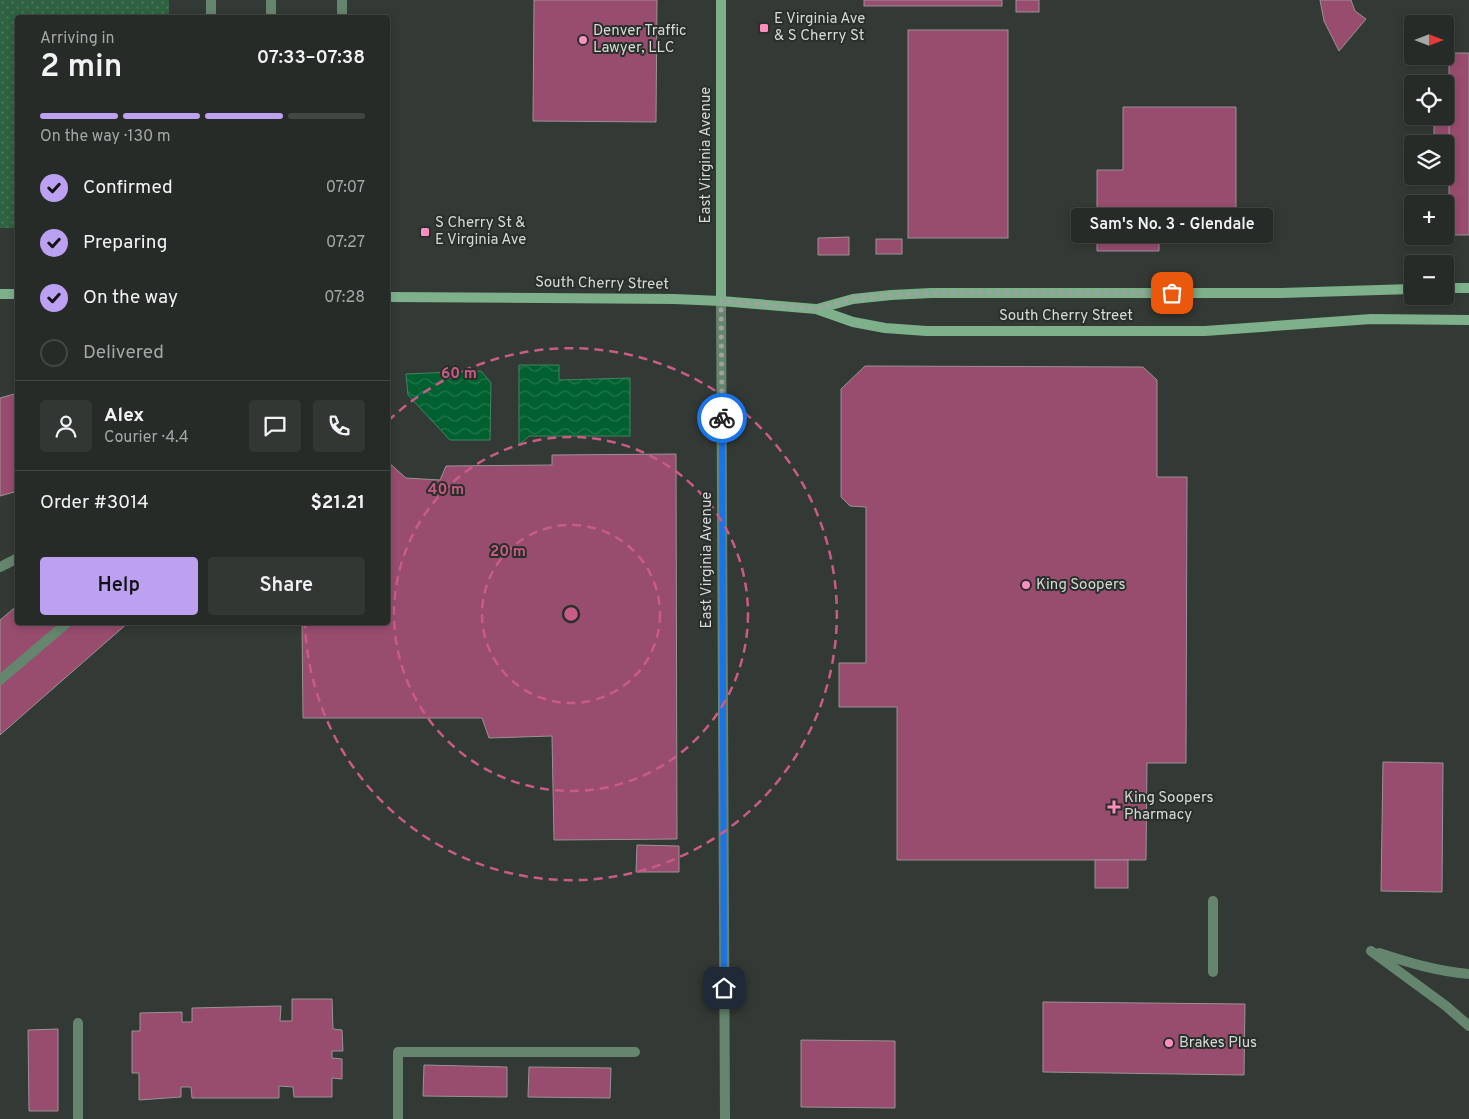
<!DOCTYPE html>
<html lang="en">
<head>
<meta charset="utf-8">
<style>
  body { margin:0; font-family:Overpass,sans-serif; background:#323733; color:#f1f3f6; height:100vh; display:flex; flex-direction:column; font-size:19px; white-space:nowrap }
  * { box-sizing:border-box; margin:0 }
  p { font-size:16px; color:#a4a7a7 }
  .icon { flex:none; width:28px; height:28px; fill:none; stroke:currentColor; stroke-width:2; stroke-linecap:round; stroke-linejoin:round }
  .map { position:relative; flex:1; overflow:hidden }
  .details { position:absolute; left:15px; top:15px; width:375px; height:610px; display:flex; flex-direction:column; background:#262b27; border-radius:5px; box-shadow:0 2px 8px #0003,0 0 0 1px #424744 }
  .details>* { flex:none }
  .needle { width:32px; rotate:90deg }
  .buttons { position:absolute; left:1404px; top:15px; display:grid; gap:10px }
  .buttons a { display:grid; place-items:center; width:50px; height:50px; border-radius:5px; background:#262b27; box-shadow:0 2px 8px #0003,0 0 0 1px #424744; font-size:25px }
  .pin { position:absolute; display:grid; place-items:center; width:42px; height:42px; color:#fff; margin:-21px; border-radius:10px; box-shadow:0 2px 8px #0006 }
  .courier { position:absolute; display:grid; place-items:center; width:50px; height:50px; margin:-25px; border:4px solid #1a73e8; border-radius:50%; background:#fff; color:#222; box-shadow:0 1px 6px #0007 }
  .bubble { position:absolute; height:35px; border-radius:5px; background:#262b27; box-shadow:0 2px 8px #0003,0 0 0 1px #424744; font-size:16px; font-weight:600; line-height:35px; text-align:center }
  .summary em { font-style:normal; font-weight:600 }
  .summary div { display:flex; flex-direction:column-reverse }
  .summary { display:flex; align-items:center; justify-content:space-between; height:85px; padding:0 25px }
  h1 { font-size:32px; font-weight:600; line-height:38px }
  .bar { display:grid; grid-template-columns:repeat(4,1fr); gap:8px 5px; align-content:center; height:60px; padding:0 25px }
  .bar i { height:6px; border-radius:4px; background:#424744 }
  .bar .active { background:#bca0f2 }
  .bar p { grid-column:span 4 }
  .line { display:flex; align-items:center; gap:12px; padding:0 25px; border-top:1px solid #424744 }
  .line div { flex:1 }
  .round { display:grid; place-items:center; flex:none; width:52px; height:52px; border-radius:5px; background:#323733 }
  ol { padding:0 25px; list-style:none }
  li { display:flex; align-items:center; gap:15px; height:55px }
  li p { margin-inline-start:auto }
  li .icon { padding:5px; border-radius:50%; background:#bca0f2; color:#111; stroke-width:4 }
  li:last-child { color:#a4a7a7 }
  li i { width:28px; height:28px; border:2px solid #424744; border-radius:50% }
  .action { display:flex; gap:10px; margin-top:auto; padding:10px 25px }
  .action a { flex:1; height:58px; border-radius:5px; background:#bca0f2; color:#111; font-size:20px; font-weight:600; line-height:58px; text-align:center }
  .action a+a { background:#323733; color:#f1f3f6 }
  .map>svg:first-child { display:block }
  .grass { fill:url(#grass-dots) }
  .water { fill:url(#water-waves); stroke:#408562 }
  .building { fill:#984c6e; stroke:#9c9295 }
  .lines { fill:none; stroke-linecap:round; stroke-linejoin:round }
  .service { stroke:#66856e; stroke-width:10 }
  .minor { stroke:#66856e; stroke-width:10 }
  .tertiary { stroke:#66856e; stroke-width:10 }
  .secondary { stroke:#7eb08c; stroke-width:10 }
  .done { stroke:#9da29e; stroke-width:5; stroke-dasharray:0 9 }
  .route { stroke:#1a73e8; stroke-width:6 }
  .ring { fill:none; stroke:#c95c86; stroke-width:2.5; stroke-dasharray:9 6 }
  .poi-dot { fill:#fd8ebf; stroke:#292f2a; stroke-width:2 }
  .labels { text-anchor:middle; dominant-baseline:central; stroke-width:4; stroke-linejoin:round; paint-order:stroke }
  .poi-label { font-size:15px; fill:#d6dad7; stroke:#292f2a; text-anchor:start }
  .street-label { font-size:15px; fill:#d6dad7; stroke:#292f2a }
  .centre { fill:#c95c86; stroke:#292f2a; stroke-width:2.5 }
  .ring-label { font-size:15px; text-anchor:middle; font-weight:bold; fill:#c95c86; stroke:#292f2a; stroke-width:4; stroke-linejoin:round; paint-order:stroke }
</style>
</head>
<body>
<div class="map">
<svg width="1469" height="1119" viewBox="0 0 1469 1119">
  <defs>
    <pattern id="grass-dots" width="8" height="8" patternUnits="userSpaceOnUse" patternTransform="scale(1.25)"><rect width="8" height="8" fill="#2e6240"/><path d="M2 2h.1M6 6h.1" fill="none" stroke="#4c785b" stroke-width="1.8" stroke-linecap="round"/></pattern>
    <pattern id="water-waves" width="16" height="10" patternUnits="userSpaceOnUse" patternTransform="scale(1.25)"><rect width="16" height="10" fill="#006030"/><path d="M0 5q4-4 8 0t8 0" fill="none" stroke="#24764d"/></pattern>
  </defs>
  <rect width="100%" height="100%" fill="#333934"/>
  <polygon class="grass" points="0,0 169,0 169,17 18,18 17,228 0,228"/>
  <g class="water">
    <polygon points="519,365 559,365 559,380 630,378 630,436 529,436 519,445"/>
    <polygon points="481,371 491,383 490,440 450,440 408,395 406,374"/>
  </g>
  <g class="building">
    <polygon points="534,0 657,0 656,122 533,121"/>
    <rect x="864" y="0" width="138" height="6"/>
    <rect x="1016" y="0" width="23" height="12"/>
    <polygon points="1320,0 1351,0 1355,11 1366,19 1339,51 1324,21"/>
    <rect x="908" y="30" width="100" height="208"/>
    <rect x="1449" y="53" width="20" height="182"/>
    <polygon points="1123,107 1236,107 1236,240 1159,240 1159,251 1097,251 1097,170 1123,170"/>
    <polygon points="1434,125 1449,125 1449,160 1445,160 1445,144 1434,144"/>
    <polygon points="849,237 849,255 818,255 818,238"/>
    <rect x="876" y="239" width="26" height="15"/>
    <polygon points="865,366 1143,367 1157,380 1157,477 1187,477 1186,763 1147,763 1146,860 897,860 897,707 839,707 839,663 866,663 866,507 850,506 841,497 841,389"/>
    <polygon points="18,393 18,491 0,496 0,398"/>
    <polygon points="676,454 677,839 554,840 552,736 489,738 482,718 303,718 302,622 388,622 388,462 406,478 440,480 446,466 552,465 552,455"/>
    <polygon points="18,605 18,622 129,622 0,735 0,620"/>
    <polygon points="1383,762 1443,763 1442,892 1381,891"/>
    <polygon points="637,845 679,846 679,872 636,872"/>
    <rect x="1095" y="860" width="33" height="28"/>
    <polygon points="292,999 332,999 333,1029 342,1030 343,1051 332,1051 332,1058 342,1059 342,1079 332,1078 332,1097 294,1097 293,1087 279,1086 279,1098 192,1098 191,1087 181,1087 181,1097 139,1100 139,1073 132,1073 132,1031 140,1031 140,1013 182,1012 182,1022 192,1022 192,1008 281,1006 280,1021 292,1021"/>
    <polygon points="1043,1002 1245,1004 1244,1075 1043,1072"/>
    <polygon points="58,1029 58,1111 29,1111 28,1030"/>
    <polygon points="801,1040 895,1041 895,1108 801,1107"/>
    <polygon points="424,1065 507,1067 507,1097 423,1096"/>
    <polygon points="529,1067 611,1068 610,1098 528,1097"/>
  </g>
  <g class="lines">
    <g class="service">
      <polyline points="211,0 211,18"/>
      <polyline points="271,18 271,0"/>
      <polyline points="342,18 342,0"/>
      <polyline points="0,567 18,558"/>
      <polyline points="0,680 68,622"/>
      <polyline points="1371,951 1446,1006 1469,1026"/>
      <path d="M 1379,953 C 1410,963 1436,971 1469,974"/>
      <polyline points="1213,972 1213,901"/>
      <polyline points="78,1119 78,1023"/>
    </g>
    <polyline class="minor" points="398,1119 398,1052 635,1052"/>
    <polyline class="tertiary" points="721,301 725,1119"/>
    <g class="secondary">
      <polyline points="721,0 721,301"/>
      <polyline points="1445,288 1469,288"/>
      <polyline points="0,294 18,294"/>
      <polyline points="388,297 674,299 721,301 816,309 853,322 885,328 926,331 1205,331 1371,319 1469,320"/>
      <polyline points="817,309 853,299 891,295 931,293 1281,293 1412,289"/>
    </g>
  </g>
  <g class="lines">
    <polyline class="done" points="722,418 721,301 816,309 853,299 892,295 931,293 1172,293"/>
    <polyline class="route" points="722,418 724,988"/>
  </g>
  <g class="ring">
    <circle cx="571" cy="614" r="89"/>
    <circle cx="571" cy="614" r="177"/>
    <path d="M388 421A266 266 0 1 1 305 623"/>
  </g>
  <g class="poi-dot">
    <rect x="759" y="23" width="10" height="10" rx="2.5"/>
    <circle cx="583" cy="40" r="5"/>
    <rect x="420" y="227" width="10" height="10" rx="2.5"/>
    <circle cx="1026" cy="585" r="5"/>
    <path d="M1111.5 799.5h5v5h5v5h-5v5h-5v-5h-5v-5h5z"/>
    <circle cx="1169" cy="1043" r="5"/>
  </g>
  <g class="labels">
    <g class="poi-label">
      <text x="774" y="19">E Virginia Ave<tspan x="774" dy="17">&amp; S Cherry St</tspan></text>
      <text x="593" y="31">Denver Traffic<tspan x="593" dy="17">Lawyer, LLC</tspan></text>
      <text x="435" y="223">S Cherry St &amp;<tspan x="435" dy="17">E Virginia Ave</tspan></text>
      <text x="1036" y="585">King Soopers</text>
      <text x="1124" y="798">King Soopers<tspan x="1124" dy="17">Pharmacy</tspan></text>
      <text x="1179" y="1043">Brakes Plus</text>
    </g>
    <g class="street-label">
      <text transform="translate(706 155) rotate(-90)">East Virginia Avenue</text>
      <text transform="translate(602 284) rotate(1)">South Cherry Street</text>
      <text x="1066" y="316">South Cherry Street</text>
      <text transform="translate(707 560) rotate(-90)">East Virginia Avenue</text>
    </g>
  </g>
  <circle cx="571" cy="614" r="8" class="centre"/>
  <g class="ring-label">
    <text x="459" y="378">60 m</text>
    <text x="446" y="494">40 m</text>
    <text x="508" y="556">20 m</text>
  </g>
</svg>
<div class="buttons">
<a><svg class="needle" viewBox="-14 -14 28 28"><path d="M0-13l5 13h-10z" fill="#e53935"/><path d="M0 13l5-13h-10z" fill="#a4a7a7"/></svg></a>
<a><svg class="icon" aria-label="locate" viewBox="0 0 24 24"><circle cx="12" cy="12" r="6"/><path d="M12 2v4M12 18v4M2 12h4M18 12h4"/></svg></a>
<a><svg class="icon" aria-label="layers" viewBox="0 0 24 24"><path d="M12 4l9 5-9 5-9-5zM3 14l9 5 9-5"/></svg></a>
<a>+</a>
<a>−</a>
</div>
<div class="pin" style="left:1172px;top:293px;background:#ea580c"><svg class="icon" aria-label="bag" viewBox="0 0 24 24"><path d="M5 8h14l-1 12H6zM9 8a3 3 0 0 1 6 0"/></svg></div>
<div class="pin" style="left:724px;top:988px;background:#1f2937"><svg class="icon" aria-label="home" viewBox="0 0 24 24"><path d="M3 11l9-7 9 7M6 9v11h12V9"/></svg></div>
<div class="courier" style="left:722px;top:418px"><svg class="icon" aria-label="bike" viewBox="0 0 24 24"><circle cx="6" cy="16" r="4"/><circle cx="18" cy="16" r="4"/><path d="M6 16l4-8h5l3 8M10 8l3 8H6M13 5h3"/></svg></div>
<div class="bubble" style="left:1071px;top:208px;width:202px">Sam's No. 3 - Glendale</div>
<section class="details">
<div class="summary"><div><h1>2 min</h1><p>Arriving in</p></div><em>07:33–07:38</em></div>
<div class="bar"><i class="active"></i><i class="active"></i><i class="active"></i><i></i><p>On the way · 130 m</p></div>
<ol>
<li><svg class="icon" aria-label="check" viewBox="0 0 24 24"><path d="M5 12l5 5 9-10"/></svg>Confirmed<p>07:07</p></li>
<li><svg class="icon" aria-label="check" viewBox="0 0 24 24"><path d="M5 12l5 5 9-10"/></svg>Preparing<p>07:27</p></li>
<li><svg class="icon" aria-label="check" viewBox="0 0 24 24"><path d="M5 12l5 5 9-10"/></svg>On the way<p>07:28</p></li>
<li><i></i>Delivered</li>
</ol>
<div class="line" style="height:90px"><a class="round"><svg class="icon" aria-label="person" viewBox="0 0 24 24"><circle cx="12" cy="8" r="4"/><path d="M4 21q1-7 8-7t8 7"/></svg></a><div><b>Alex</b><p>Courier · 4.4</p></div><a class="round"><svg class="icon" aria-label="chat" viewBox="0 0 24 24"><path d="M4 5h16v11H9l-5 4z"/></svg></a><a class="round"><svg class="icon" aria-label="phone" viewBox="0 0 24 24"><path d="M5 4h4l2 5-3 2q2 4 5 5l2-3 5 2v4C11 20 4 13 5 4z"/></svg></a></div>
<div class="line" style="height:65px"><div>Order #3014</div><b>$21.21</b></div>
<div class="action"><a>Help</a><a>Share</a></div>
</section>
</div>
</body>
</html>
